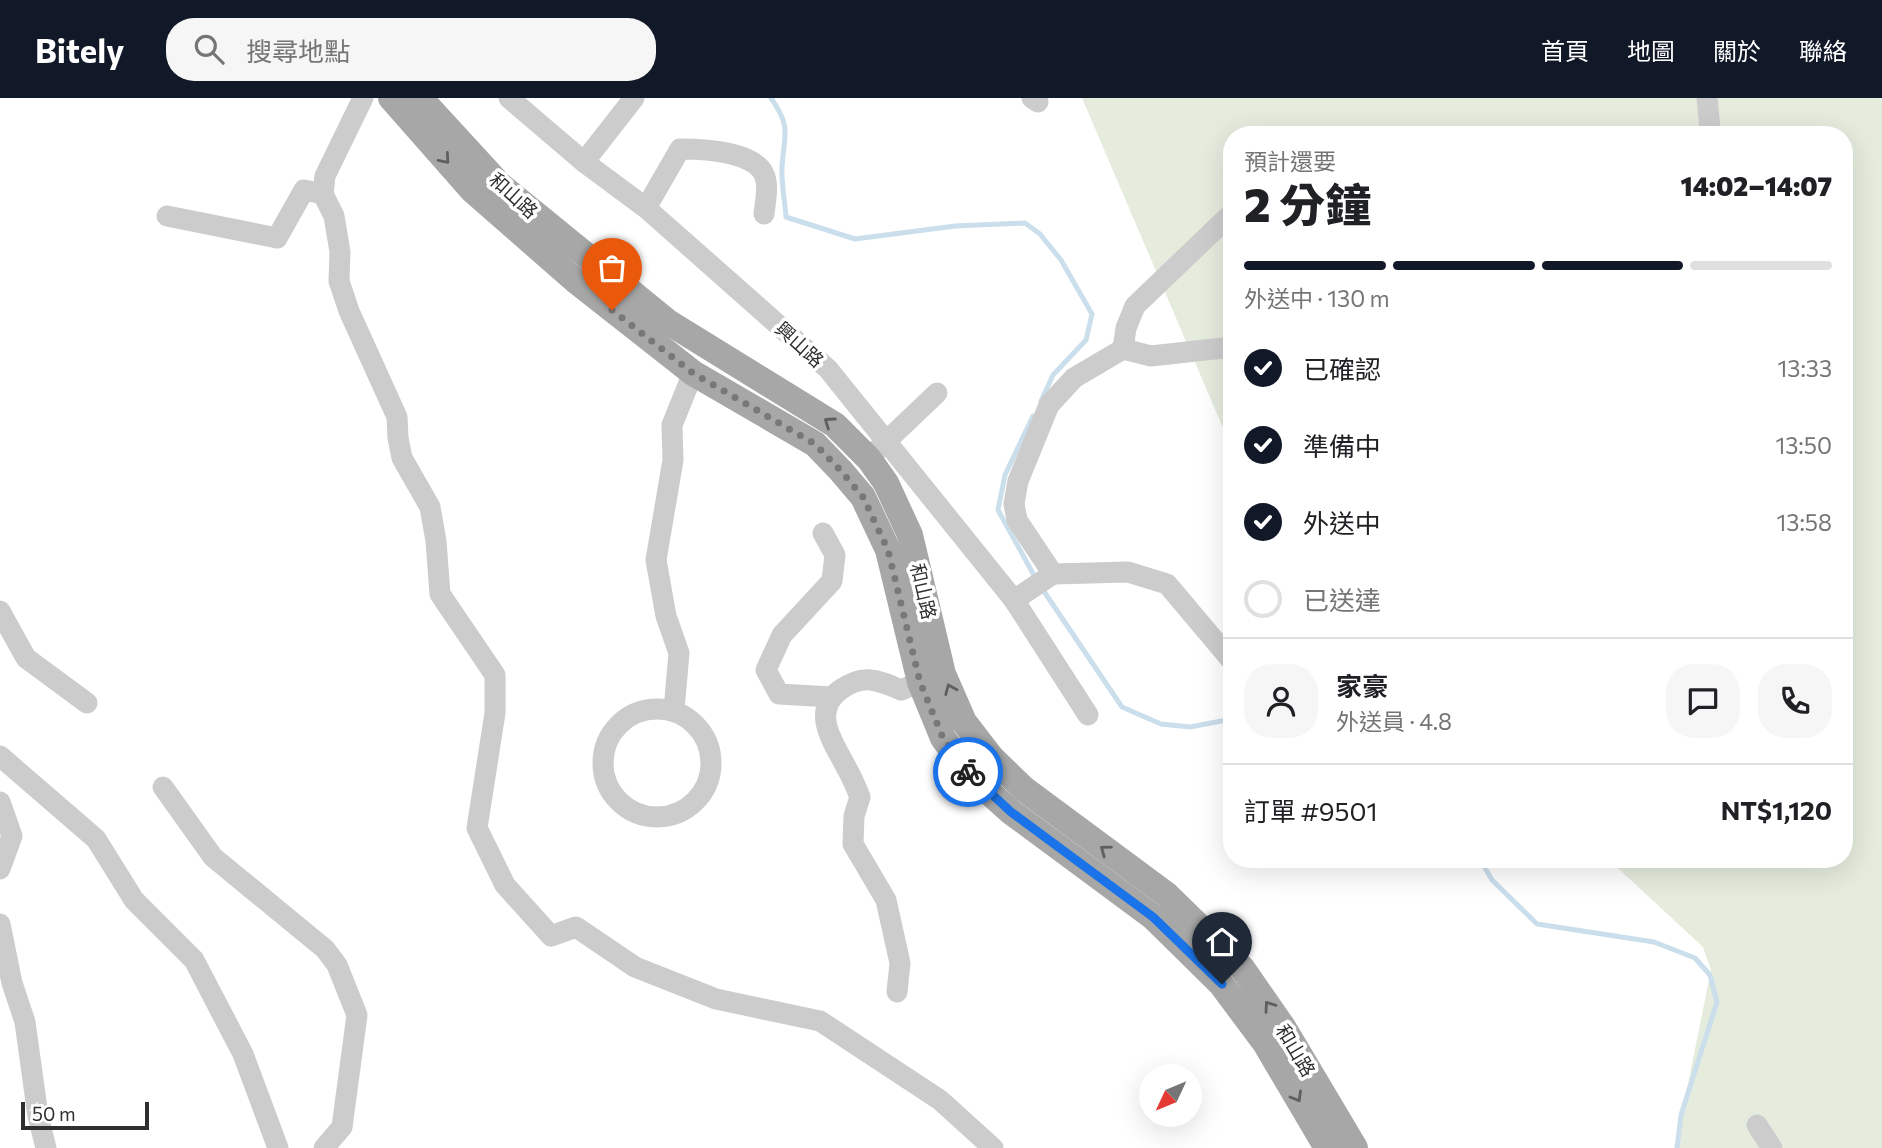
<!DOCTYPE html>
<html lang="zh-TW">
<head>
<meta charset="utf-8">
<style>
  body { margin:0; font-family:Commissioner,"Noto Sans TC",sans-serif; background:#f6f6f6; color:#202124; height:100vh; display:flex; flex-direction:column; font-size:26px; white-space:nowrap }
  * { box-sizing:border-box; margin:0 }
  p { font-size:23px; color:#757577 }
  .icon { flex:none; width:38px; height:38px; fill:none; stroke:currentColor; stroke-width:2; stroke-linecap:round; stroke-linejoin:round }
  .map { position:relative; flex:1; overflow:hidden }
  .details { position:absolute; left:1223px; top:28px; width:630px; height:742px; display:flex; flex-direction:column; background:#fff; border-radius:28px; box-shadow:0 7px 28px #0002 }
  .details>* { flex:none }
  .needle { width:46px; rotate:226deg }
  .buttons { position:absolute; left:1139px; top:966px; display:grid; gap:14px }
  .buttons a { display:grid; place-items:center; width:63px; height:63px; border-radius:50%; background:#fff; box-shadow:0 7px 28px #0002; font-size:35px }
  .scale { position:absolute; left:21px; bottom:18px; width:128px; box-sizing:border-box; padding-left:7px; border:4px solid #2f2f2f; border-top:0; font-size:19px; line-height:24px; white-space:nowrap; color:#2f2f2f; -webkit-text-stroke:5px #fff; paint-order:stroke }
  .pin { position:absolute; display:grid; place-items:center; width:60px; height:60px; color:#fff; margin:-72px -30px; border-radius:50% 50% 50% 0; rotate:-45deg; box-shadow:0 0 7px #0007 }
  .pin .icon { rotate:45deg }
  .courier { position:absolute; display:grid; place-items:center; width:70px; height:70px; margin:-35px; border:5px solid #1a73e8; border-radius:50%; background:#fff; color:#222; box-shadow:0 2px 9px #0007 }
  .overview em { font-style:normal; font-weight:800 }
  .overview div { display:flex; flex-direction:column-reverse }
  .overview { display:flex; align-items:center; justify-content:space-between; height:119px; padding:0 21px }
  h1 { font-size:46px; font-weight:800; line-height:52px }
  .bar { display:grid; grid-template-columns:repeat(4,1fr); gap:10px 7px; align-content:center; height:84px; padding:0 21px }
  .bar i { height:9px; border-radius:5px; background:#e0e0e0 }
  .bar .on { background:#111827 }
  .bar p { grid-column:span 4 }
  .line { display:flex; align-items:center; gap:18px; padding:0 21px; border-top:2px solid #e0e0e0 }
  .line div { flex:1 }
  .round { display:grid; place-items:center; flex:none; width:74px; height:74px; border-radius:28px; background:#f6f6f6 }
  ol { padding:0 21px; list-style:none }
  li { display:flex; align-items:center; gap:21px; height:77px }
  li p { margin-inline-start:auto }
  li .icon { padding:7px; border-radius:50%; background:#111827; color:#fff; stroke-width:4 }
  li:last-child { color:#757577 }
  li i { width:38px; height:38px; border:4px solid #e0e0e0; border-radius:50% }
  header { display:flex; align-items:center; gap:42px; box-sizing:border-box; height:98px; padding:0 35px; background:#111827; color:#fff }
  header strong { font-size:33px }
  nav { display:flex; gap:38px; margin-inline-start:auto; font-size:24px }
  .search { width:490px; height:63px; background:#f6f6f6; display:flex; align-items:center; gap:18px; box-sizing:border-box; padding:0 24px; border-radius:28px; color:#757577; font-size:26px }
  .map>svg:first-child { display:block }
  .green { fill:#e5ecde }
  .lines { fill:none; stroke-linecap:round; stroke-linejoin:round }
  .stream { stroke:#cbdeeb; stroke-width:5 }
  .minor { stroke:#ccc; stroke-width:21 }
  .major { stroke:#a7a7a7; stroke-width:26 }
  .oneway { stroke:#5f5f5f }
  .done { stroke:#787878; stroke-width:7; stroke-dasharray:0 12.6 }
  .route { stroke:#1a73e8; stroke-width:9 }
  .labels { text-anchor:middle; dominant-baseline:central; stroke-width:7; stroke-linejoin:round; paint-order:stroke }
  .street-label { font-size:19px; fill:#2f2f2f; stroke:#fff }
</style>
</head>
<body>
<header>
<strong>Bitely</strong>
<div class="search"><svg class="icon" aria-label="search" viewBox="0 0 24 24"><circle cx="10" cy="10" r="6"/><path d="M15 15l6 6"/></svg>搜尋地點</div>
<nav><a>首頁</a><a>地圖</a><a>關於</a><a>聯絡</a></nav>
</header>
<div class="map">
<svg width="1882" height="1050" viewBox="0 0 1882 1050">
  <rect width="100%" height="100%" fill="#fff"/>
  <polygon class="green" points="1082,0 1882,0 1882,1050 1675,1050 1711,872 1703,849 1608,761 1844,761 1844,37 1232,37 1232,351"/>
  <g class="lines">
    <g class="stream">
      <path d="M 771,0 C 792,30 784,36 782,69 C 781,85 785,103 786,119 L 855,141 L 955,128 L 1025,125 L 1040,136 L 1061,162 L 1092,216 L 1086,242 L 1053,277 L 1041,303"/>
      <polyline points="1033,318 1005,377 998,412 1036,481"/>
      <polyline points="1041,489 1122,609 1161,626 1190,629 1232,621"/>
      <polyline points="1480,761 1492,782 1537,826 1654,844 1695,860 1710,877 1717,904 1681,1017 1677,1050"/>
    </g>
    <g class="minor">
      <polyline points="363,0 325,78 323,96 334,118 340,154 339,183 349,213 397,319 398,340 402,360 430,409 436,443 440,496 495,577 495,615 477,730 505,787 551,838 576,829 635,869 716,901 820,923 940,1002 993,1050"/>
      <polyline points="509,0 584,64 646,110 828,271 1014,502 1053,476"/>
      <polyline points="1032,0 1038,4"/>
      <polyline points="1706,37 1710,31 1707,0"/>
      <polyline points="584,64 634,0"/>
      <path d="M 646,110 L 680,51 C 703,51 762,53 766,83 C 768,93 765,106 764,116"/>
      <polyline points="167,118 277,140 304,92 323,96"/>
      <polyline points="1232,249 1151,258 1123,251 1074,280 1049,307 1018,383 1014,406 1017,422 1053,476 1128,474 1167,486 1232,563"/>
      <polyline points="1123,251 1126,230 1135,208 1232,115"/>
      <polyline points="875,354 937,295"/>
      <polyline points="823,435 835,457 832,483 782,537 766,572 779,596 831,599"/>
      <polyline points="1014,502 1088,617"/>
      <polyline points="0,513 26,560 87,605"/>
      <circle cx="657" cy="665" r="54"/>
      <polyline points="674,612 679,555 666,518 656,462 673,362 672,327 693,275"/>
      <polyline points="0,658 96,741 134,802 194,862 243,956 278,1050"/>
      <polyline points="163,689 213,759 325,851 337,867 357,917 342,1029 324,1050"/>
      <polyline points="0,704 12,738 0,771"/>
      <polyline points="0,826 12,885 25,924 38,1018 46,1050"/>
      <path d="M 897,894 L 900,865 L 886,802 L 853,746 L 854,718 L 860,699 C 856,689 852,679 846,669 C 834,645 810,614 840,592 C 864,575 877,582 901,592 L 920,584"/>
      <polyline points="1757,1027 1772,1050"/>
    </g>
    <g class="major">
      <polyline points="391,0 472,92 576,183 693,275 815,346 841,373 863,399 888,452 920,584 943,640 971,678 1011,714 1153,819 1221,886 1265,945 1327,1050"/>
      <polyline points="420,0 500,87 668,224 835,327 869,361 886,385 910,437 943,576 964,624 991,659 1024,691 1167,797 1242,870 1283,929 1355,1050"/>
    </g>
  </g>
  <defs><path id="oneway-chevron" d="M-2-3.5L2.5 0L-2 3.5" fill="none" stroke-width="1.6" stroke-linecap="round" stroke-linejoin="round" transform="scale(1.75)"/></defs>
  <g class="oneway">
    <use href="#oneway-chevron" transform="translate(445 61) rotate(49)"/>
    <use href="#oneway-chevron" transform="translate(829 324) rotate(-145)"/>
    <use href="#oneway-chevron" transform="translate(950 591) rotate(-113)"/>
    <use href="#oneway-chevron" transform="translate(1105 752) rotate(-144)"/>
    <use href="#oneway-chevron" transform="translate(1269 908) rotate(-125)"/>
    <use href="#oneway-chevron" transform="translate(1297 999) rotate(60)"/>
  </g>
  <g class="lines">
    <polyline class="done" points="612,212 693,275 815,346 841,373 863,399 888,452 920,584 943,640 968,674"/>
    <polyline class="route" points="968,674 1011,714 1153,819 1222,886"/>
  </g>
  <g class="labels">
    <g class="street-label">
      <text transform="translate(514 97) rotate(42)">和山路</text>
      <text transform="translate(800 246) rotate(42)">興山路</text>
      <text transform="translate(924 493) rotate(77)">和山路</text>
      <text transform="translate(1296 952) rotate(59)">和山路</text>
    </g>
  </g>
</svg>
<div class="buttons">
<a><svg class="needle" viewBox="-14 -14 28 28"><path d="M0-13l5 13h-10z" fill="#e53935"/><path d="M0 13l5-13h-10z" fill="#757577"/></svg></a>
</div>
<div class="scale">50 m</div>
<div class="pin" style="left:612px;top:212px;background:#ea580c"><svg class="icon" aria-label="bag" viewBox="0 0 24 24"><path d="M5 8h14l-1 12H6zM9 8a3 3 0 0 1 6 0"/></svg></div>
<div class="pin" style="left:1222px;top:886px;background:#1f2937"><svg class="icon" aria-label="home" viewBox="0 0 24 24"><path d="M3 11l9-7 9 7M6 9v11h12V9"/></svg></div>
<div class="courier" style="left:968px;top:674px"><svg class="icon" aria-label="bike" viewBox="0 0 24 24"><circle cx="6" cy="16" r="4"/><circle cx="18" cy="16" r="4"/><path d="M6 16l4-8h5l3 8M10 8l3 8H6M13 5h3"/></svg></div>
<section class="details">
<div class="overview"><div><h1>2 分鐘</h1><p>預計還要</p></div><em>14:02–14:07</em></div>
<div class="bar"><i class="on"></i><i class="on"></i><i class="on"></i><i></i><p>外送中 · 130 m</p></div>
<ol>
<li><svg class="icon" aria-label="check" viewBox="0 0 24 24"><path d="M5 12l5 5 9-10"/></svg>已確認<p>13:33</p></li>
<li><svg class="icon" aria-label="check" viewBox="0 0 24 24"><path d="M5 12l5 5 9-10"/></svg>準備中<p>13:50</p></li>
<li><svg class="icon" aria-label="check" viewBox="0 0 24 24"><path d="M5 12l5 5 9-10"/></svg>外送中<p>13:58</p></li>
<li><i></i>已送達</li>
</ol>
<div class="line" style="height:126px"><a class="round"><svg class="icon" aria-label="person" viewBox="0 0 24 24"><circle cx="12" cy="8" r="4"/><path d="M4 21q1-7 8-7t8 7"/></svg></a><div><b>家豪</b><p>外送員 · 4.8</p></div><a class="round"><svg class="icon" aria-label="chat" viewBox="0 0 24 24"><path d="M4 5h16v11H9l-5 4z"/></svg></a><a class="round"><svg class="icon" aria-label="phone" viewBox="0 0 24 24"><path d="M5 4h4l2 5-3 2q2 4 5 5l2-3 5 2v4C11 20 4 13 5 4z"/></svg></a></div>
<div class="line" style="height:91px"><div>訂單 #9501</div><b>NT$1,120</b></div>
</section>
</div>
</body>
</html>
